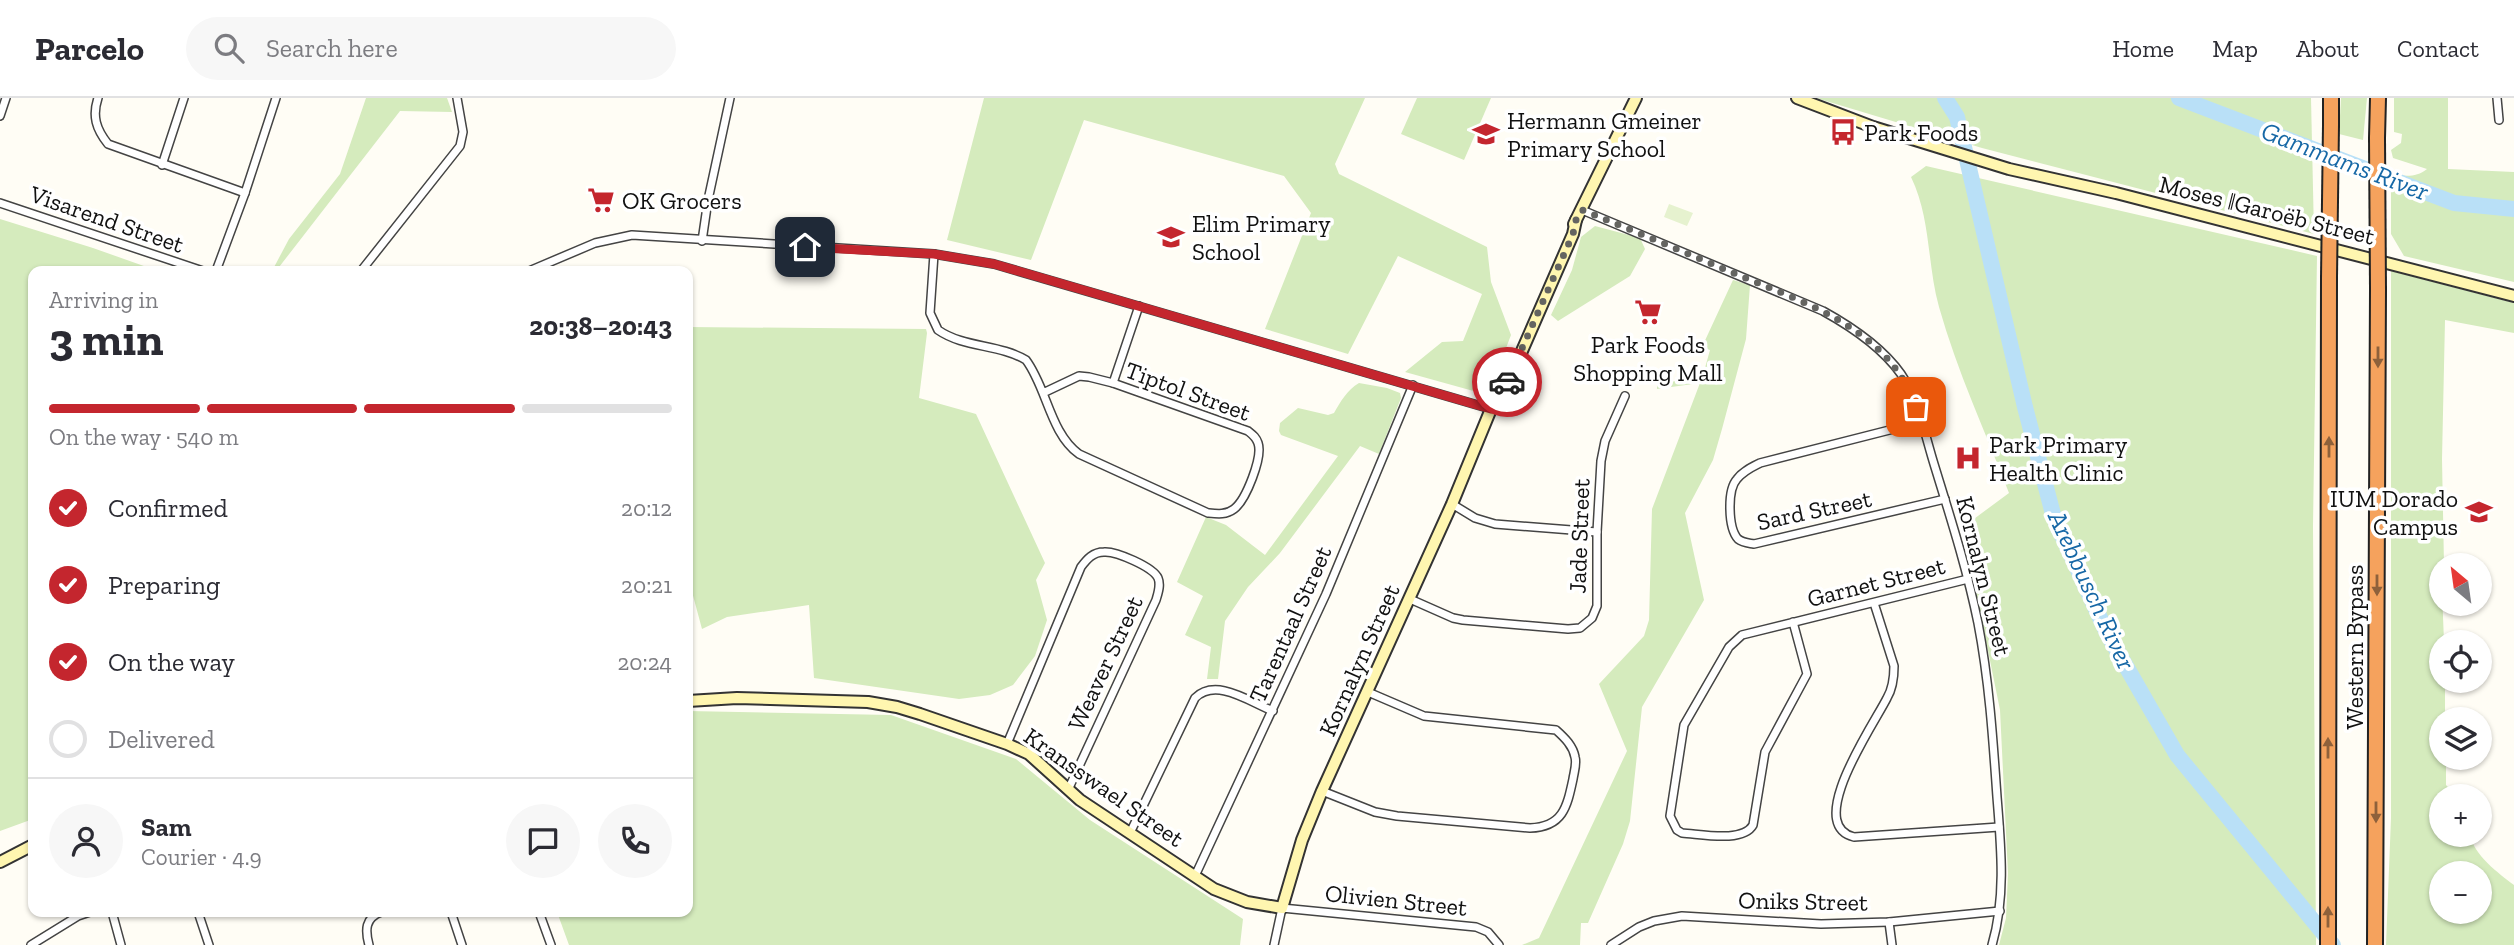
<!DOCTYPE html>
<html lang="en">
<head>
<meta charset="utf-8">
<style>
  body { margin:0; font-family:"Zilla Slab",serif; background:#f7f7f7; color:#2b2b33; height:100vh; display:flex; flex-direction:column; font-size:26px; white-space:nowrap }
  * { box-sizing:border-box; margin:0 }
  p { font-size:23px; color:#7c7c81 }
  .icon { flex:none; width:38px; height:38px; fill:none; stroke:currentColor; stroke-width:2; stroke-linecap:round; stroke-linejoin:round }
  .map { position:relative; flex:1; overflow:hidden }
  .sheet { position:absolute; left:28px; top:168px; width:665px; height:651px; display:flex; flex-direction:column; background:#fff; border-radius:14px; box-shadow:0 2px 5px #0004 }
  .sheet>* { flex:none }
  .needle { width:46px; rotate:331deg }
  .buttons { position:absolute; left:2429px; top:455px; display:grid; gap:14px }
  .buttons a { display:grid; place-items:center; width:63px; height:63px; border-radius:50%; background:#fff; box-shadow:0 2px 5px #0004; font-size:35px }
  .pin { position:absolute; display:grid; place-items:center; width:60px; height:60px; color:#fff; margin:-30px; border-radius:14px; box-shadow:0 4px 10px #0006 }
  .courier { position:absolute; display:grid; place-items:center; width:70px; height:70px; margin:-35px; border:5px solid #c4262e; border-radius:50%; background:#fff; color:#222; box-shadow:0 2px 9px #0007 }
  .overview em { font-style:normal; font-weight:700 }
  .overview div { display:flex; flex-direction:column-reverse }
  .overview { display:flex; align-items:center; justify-content:space-between; height:119px; padding:0 21px }
  h1 { font-size:46px; font-weight:700; line-height:52px }
  .bar { display:grid; grid-template-columns:repeat(4,1fr); gap:10px 7px; align-content:center; height:84px; padding:0 21px }
  .bar i { height:9px; border-radius:5px; background:#e1e1e2 }
  .bar .current { background:#c4262e }
  .bar p { grid-column:span 4 }
  .line { display:flex; align-items:center; gap:18px; padding:0 21px; border-top:2px solid #e1e1e2 }
  .line div { flex:1 }
  .round { display:grid; place-items:center; flex:none; width:74px; height:74px; border-radius:37px; background:#f7f7f7 }
  ol { padding:0 21px; list-style:none }
  li { display:flex; align-items:center; gap:21px; height:77px }
  li p { margin-inline-start:auto }
  li .icon { padding:7px; border-radius:50%; background:#c4262e; color:#fff; stroke-width:4 }
  li:last-child { color:#7c7c81 }
  li i { width:38px; height:38px; border:4px solid #e1e1e2; border-radius:50% }
  header { display:flex; align-items:center; gap:42px; box-sizing:border-box; height:98px; padding:0 35px; background:#fff; border-bottom:2px solid #e1e1e2 }
  header strong { font-size:33px }
  nav { display:flex; gap:38px; margin-inline-start:auto; font-size:24px }
  .search { width:490px; height:63px; background:#f7f7f7; display:flex; align-items:center; gap:18px; box-sizing:border-box; padding:0 24px; border-radius:38px; color:#7c7c81; font-size:26px }
  .map>svg:first-child { display:block }
  .green { fill:#d5ebbd; fill-rule:evenodd }
  .pitch { fill:#e6f2cf }
  .lines { fill:none; stroke-linecap:round; stroke-linejoin:round }
  .river { stroke:#b9e0f7; stroke-width:16 }
  .street-casing { stroke:#444; stroke-width:10 }
  .secondary-casing { stroke:#333; stroke-width:14 }
  .highway-casing { stroke:#222; stroke-width:18 }
  .street { stroke:#fff; stroke-width:7 }
  .secondary { stroke:#fff6b0; stroke-width:10 }
  .highway { stroke:#f5a25d; stroke-width:14 }
  .highway-bridge-casing { stroke:#222; stroke-width:18; stroke-linecap:butt }
  .highway-bridge { stroke:#f5a25d; stroke-width:14 }
  .oneway { fill:#8e613b }
  .done { stroke:#646461; stroke-width:7; stroke-dasharray:0 12.6 }
  .route { stroke:#c4262e; stroke-width:9 }
  .labels { text-anchor:middle; dominant-baseline:central; stroke-width:7; stroke-linejoin:round; paint-order:stroke }
  .poi-label { font-size:24px; fill:#111; stroke:#fff; text-anchor:start }
  .street-label { font-size:24px; fill:#111; stroke:#fff }
  .water-label { font-size:26px; font-style:italic; fill:#1768a6; stroke:#fff }
</style>
</head>
<body>
<header>
<strong>Parcelo</strong>
<div class="search"><svg class="icon" aria-label="search" viewBox="0 0 24 24"><circle cx="10" cy="10" r="6"/><path d="M15 15l6 6"/></svg>Search here</div>
<nav><a>Home</a><a>Map</a><a>About</a><a>Contact</a></nav>
</header>
<div class="map">
<svg width="2514" height="847" viewBox="0 0 2514 847">
  <rect width="100%" height="100%" fill="#fffdf5"/>
  <g class="green">
    <polygon points="366,0 447,0 452,14 400,13 276,173 272,173 289,141 340,76"/>
    <polygon points="984,0 1365,0 1335,66 1339,76 1487,149 1491,184 1511,237 1492,287 1477,294 1405,274 1442,244 1463,243 1482,196 1398,158 1348,256 1265,231 1311,115 1284,78 1084,22 1031,162 947,142"/>
    <polygon points="1417,0 1491,0 1464,62 1401,36"/>
    <polygon points="1816,0 2311,0 2314,136 1982,50"/>
    <polygon points="2341,0 2367,0 2363,42 2339,36"/>
    <path d="M 2394,0 L 2448,0 L 2448,71 L 2514,74 L 2514,184 L 2404,158 L 2391,136 L 2391,76 C 2404,78 2416,80 2427,71 L 2393,60 L 2391,52 L 2401,45 L 2402,36 L 2394,34 Z"/>
    <path d="M 1926,68 L 2317,158 L 2313,428 L 2316,847 L 1999,847 L 2006,820 L 2008,775 L 2000,612 L 1963,429 L 2009,395 C 1985,333 1957,273 1939,209 C 1927,166 1931,120 1911,79 Z"/>
    <polygon points="0,121 93,150 158,173 33,173 33,721 0,733"/>
    <polygon points="1595,128 1640,140 1645,151 1630,178 1558,223 1551,217 1572,172 1581,139"/>
    <path d="M 2391,173 L 2514,205 L 2514,235 L 2445,222 L 2442,361 L 2444,467 L 2441,467 L 2444,544 L 2441,544 L 2441,583 L 2445,583 L 2445,621 L 2441,621 L 2441,660 L 2446,660 L 2446,687 L 2456,698 L 2441,698 L 2441,737 L 2470,737 C 2474,757 2498,775 2514,787 L 2514,847 L 2386,847 L 2391,720 ZM 2441,775 L 2480,775 L 2480,814 L 2441,814 Z"/>
    <polygon points="1733,182 1750,187 1746,241 1722,331 1713,362 1685,415 1704,502 1642,609 1630,723 1623,746 1588,825 1581,825 1580,847 1522,847 1539,840 1627,653 1599,586 1644,538 1649,522 1652,411 1700,285 1657,291 1657,287 1703,277 1710,252 1702,249"/>
    <polygon points="688,229 926,231 927,235 919,300 976,316 1045,465 1036,482 1047,522 1035,558 1013,587 990,597 959,601 814,580 809,507 727,519 702,531 688,479"/>
    <path d="M 1359,285 L 1387,290 L 1400,295 L 1401,300 L 1379,356 L 1360,348 L 1280,455 L 1248,489 L 1225,523 L 1218,581 L 1207,581 L 1211,549 L 1185,537 L 1203,498 L 1177,484 L 1206,419 L 1226,427 L 1265,457 L 1338,358 L 1281,337 L 1279,333 L 1280,325 L 1298,310 L 1328,317 L 1334,315 C 1341,303 1347,292 1359,285 Z"/>
    <polygon points="688,613 891,617 1016,661 1090,722 1243,821 1240,847 569,847 557,814 688,814"/>
  </g>
  <polygon class="pitch" points="1669,106 1693,115 1687,128 1664,119"/>
  <g class="lines">
    <g class="river">
      <polyline points="1945,0 1957,19 2025,309 2054,420 2107,535 2177,657 2333,847"/>
      <polyline points="2179,0 2454,105 2514,111"/>
    </g>
    <defs>
      <g id="street">
        <path d="M 98,0 C 92,18 96,31 108,46 L 245,95"/>
        <polyline points="2497,0 2499,22"/>
        <polyline points="0,18 6,0"/>
        <polyline points="162,67 184,0"/>
        <polyline points="0,105 203,173"/>
        <path d="M 1582,112 L 1823,213 C 1852,229 1882,249 1901,276 C 1918,301 1925,337 1934,366 C 1950,418 1967,471 1978,525 C 1989,582 1993,641 1997,699 C 2001,749 2006,799 1992,847"/>
        <polyline points="702,143 708,102 730,0"/>
        <path d="M 934,156 L 930,215 L 938,232 C 964,250 999,246 1026,262 C 1047,290 1050,335 1079,356 L 1208,415 C 1218,416 1226,417 1234,411 C 1246,402 1263,359 1258,345 C 1256,339 1253,337 1248,333 L 1113,285 L 1089,279 L 1079,278 L 1043,295"/>
        <polyline points="216,173 245,95 276,0"/>
        <polyline points="361,173 460,48 463,34 457,0"/>
        <polyline points="529,173 595,145 632,137 934,156 994,166 1491,311"/>
        <polyline points="1113,285 1139,208"/>
        <path d="M 1921,324 L 1760,365 C 1752,369 1743,373 1737,381 C 1727,392 1728,430 1738,441 C 1743,445 1749,445 1754,446 L 1945,401"/>
        <polyline points="1452,406 1475,420 1495,426 1597,434"/>
        <polyline points="1410,501 1453,520 1463,522 1568,531 1580,530 1592,520 1597,508 1597,434 1601,363 1605,343 1625,298"/>
        <path d="M 1874,505 L 1894,568 C 1894,579 1893,590 1887,600 C 1876,623 1803,727 1854,739 L 1999,729"/>
        <path d="M 1793,524 L 1807,576 L 1765,654 L 1753,727 C 1743,745 1701,736 1682,735 L 1677,732 L 1670,718 L 1684,627 L 1729,549 L 1742,537 L 1968,481"/>
        <path d="M 1007,646 L 1081,469 C 1087,461 1093,454 1104,454 C 1116,453 1153,469 1158,480 C 1161,487 1158,495 1156,502 L 1068,692"/>
        <path d="M 1322,693 L 1375,714 L 1397,718 L 1530,730 C 1563,729 1567,709 1573,681 C 1574,674 1577,666 1575,659 C 1573,648 1565,640 1556,632 L 1424,618 L 1368,594"/>
        <path d="M 1130,735 L 1195,600 C 1216,579 1250,604 1273,613"/>
        <polyline points="1195,778 1326,496 1413,287"/>
        <polyline points="112,814 121,847"/>
        <polyline points="198,814 209,847"/>
        <polyline points="451,814 462,847"/>
        <polyline points="539,814 551,847"/>
        <polyline points="1889,824 1892,847"/>
        <polyline points="31,847 78,818 90,814"/>
        <path d="M 369,847 C 365,832 365,820 381,814"/>
        <polyline points="1274,847 1282,810 1476,829 1488,834 1499,847"/>
        <polyline points="1611,847 1639,829 1654,823 1682,818 1821,826 1889,824 2000,813"/>
      </g>
      <g id="secondary">
        <polyline points="1797,0 1873,29 2009,71 2116,95 2514,198"/>
        <polyline points="1574,126 1636,0"/>
        <polyline points="688,603 737,600 868,604 897,609 920,616 1007,646 1029,656 1080,702 1214,791 1247,804 1282,810 1302,742 1322,693 1452,406 1491,311 1511,278 1573,136 1576,122"/>
        <polyline points="0,764 33,747"/>
      </g>
      <g id="highway">
        <polyline points="2331,27 2331,0"/>
        <polyline points="2377,40 2378,0"/>
        <polyline points="2328,847 2329,180"/>
        <polyline points="2375,847 2378,191"/>
      </g>
    </defs>
    <use href="#street" class="street-casing"/>
    <use href="#secondary" class="secondary-casing"/>
    <use href="#highway" class="highway-casing"/>
    <use href="#street" class="street"/>
    <use href="#secondary" class="secondary"/>
    <use href="#highway" class="highway"/>
    <defs>
      <g id="highway-bridge">
        <polyline points="2377,40 2378,191"/>
        <polyline points="2329,180 2331,27"/>
      </g>
    </defs>
    <use href="#highway-bridge" class="highway-bridge-casing"/>
    <use href="#highway-bridge" class="highway-bridge"/>
  </g>
  <defs><path id="oneway-solid" d="M-6-.8H1V-3.2L6.5 0L1 3.2V.8H-6Z" transform="scale(1.75)"/></defs>
  <g class="oneway">
    <use href="#oneway-solid" transform="translate(2378 259) rotate(90)"/>
    <use href="#oneway-solid" transform="translate(2329 349) rotate(-90)"/>
    <use href="#oneway-solid" transform="translate(2377 487) rotate(90)"/>
    <use href="#oneway-solid" transform="translate(2328 650) rotate(-90)"/>
    <use href="#oneway-solid" transform="translate(2376 714) rotate(90)"/>
    <use href="#oneway-solid" transform="translate(2328 819) rotate(-90)"/>
  </g>
  <g class="lines">
    <path class="done" d="M 1507,284 L 1573,136 L 1576,122 L 1582,112 C 1632,132 1682,153 1731,174 C 1802,204 1888,229 1916,309"/>
    <polyline class="route" points="805,149 934,156 994,166 1491,311 1507,284"/>
  </g>
  <defs>
    <symbol id="bus-bare" viewBox="-9 -9 18 18"><path d="M-5-6H5V4H4V6H2V4H-2V6H-4V4H-5ZM-3.5-4V0h7V-4ZM-3.5 1.2v1.5H-2V1.2ZM2 1.2v1.5H3.5V1.2Z" fill="#c4262e" stroke="#fff" stroke-width="2.5" paint-order="stroke"/></symbol>
    <symbol id="school-bare" viewBox="-9 -9 18 18"><path d="M0-5L7-2L0 1L-7-2ZM-4 1L0 2.5L4 1V4Q0 6-4 4Z" fill="#c4262e" stroke="#fff" stroke-width="2.5" paint-order="stroke"/></symbol>
    <symbol id="supermarket-bare" viewBox="-9 -9 18 18"><path d="M-6-5.5h2.5l.6 2H6L4.5 2H-2.5L-4.4-4H-6ZM-1.5 3.2a1.3 1.3 0 1 0 .1 0ZM3 3.2a1.3 1.3 0 1 0 .1 0Z" fill="#c4262e" stroke="#fff" stroke-width="2.5" paint-order="stroke"/></symbol>
    <symbol id="hospital-bare" viewBox="-9 -9 18 18"><path d="M-5-5h3v3.5h4V-5h3V5h-3V1.5h-4V5h-3Z" fill="#c4262e" stroke="#fff" stroke-width="2.5" paint-order="stroke"/></symbol>
    <symbol id="university-bare" viewBox="-9 -9 18 18"><path d="M0-5L7-2L0 1L-7-2ZM-4 1L0 2.5L4 1V4Q0 6-4 4Z" fill="#c4262e" stroke="#fff" stroke-width="2.5" paint-order="stroke"/></symbol>
  </defs>
  <g fill-rule="evenodd">
    <use href="#bus-bare" x="1824" y="15" width="38" height="38"/>
    <use href="#school-bare" x="1467" y="17" width="38" height="38"/>
    <use href="#supermarket-bare" x="582" y="83" width="38" height="38"/>
    <use href="#school-bare" x="1152" y="120" width="38" height="38"/>
    <use href="#supermarket-bare" x="1629" y="195" width="38" height="38"/>
    <use href="#hospital-bare" x="1949" y="341" width="38" height="38"/>
    <use href="#university-bare" x="2460" y="395" width="38" height="38"/>
  </g>
  <g class="labels">
    <g class="poi-label">
      <text x="1507" y="22">Hermann Gmeiner<tspan x="1507" dy="28">Primary School</tspan></text>
      <text x="1864" y="34">Park Foods</text>
      <text x="622" y="102">OK Grocers</text>
      <text x="1192" y="125">Elim Primary<tspan x="1192" dy="28">School</tspan></text>
      <text x="1648" y="246" text-anchor="middle">Park Foods<tspan x="1648" dy="28">Shopping Mall</tspan></text>
      <text x="1989" y="346">Park Primary<tspan x="1989" dy="28">Health Clinic</tspan></text>
      <text x="2458" y="400" text-anchor="end">IUM Dorado<tspan x="2458" dy="28">Campus</tspan></text>
    </g>
    <g class="street-label">
      <text transform="translate(2267 112) rotate(14)">Moses ǁGaroëb Street</text>
      <text transform="translate(107 121) rotate(19)">Visarend Street</text>
      <text transform="translate(1188 293) rotate(20)">Tiptol Street</text>
      <text transform="translate(1814 412) rotate(-12)">Sard Street</text>
      <text transform="translate(1579 438) rotate(-88)">Jade Street</text>
      <text transform="translate(1984 478) rotate(76)">Kornalyn Street</text>
      <text transform="translate(1876 484) rotate(-14)">Garnet Street</text>
      <text transform="translate(1290 526) rotate(-66)">Tarentaal Street</text>
      <text transform="translate(2354 549) rotate(-90)">Western Bypass</text>
      <text transform="translate(1359 562) rotate(-66)">Kornalyn Street</text>
      <text transform="translate(1105 565) rotate(-65)">Weaver Street</text>
      <text transform="translate(1104 689) rotate(35)">Kransswael Street</text>
      <text transform="translate(1396 802) rotate(6)">Olivien Street</text>
      <text transform="translate(1803 803) rotate(1)">Oniks Street</text>
    </g>
    <g class="water-label">
      <text transform="translate(2345 63) rotate(21)">Gammams River</text>
      <text transform="translate(2092 492) rotate(65)">Arebbusch River</text>
    </g>
  </g>
</svg>
<div class="buttons">
<a><svg class="needle" viewBox="-14 -14 28 28"><path d="M0-13l5 13h-10z" fill="#e53935"/><path d="M0 13l5-13h-10z" fill="#7c7c81"/></svg></a>
<a><svg class="icon" aria-label="locate" viewBox="0 0 24 24"><circle cx="12" cy="12" r="6"/><path d="M12 2v4M12 18v4M2 12h4M18 12h4"/></svg></a>
<a><svg class="icon" aria-label="layers" viewBox="0 0 24 24"><path d="M12 4l9 5-9 5-9-5zM3 14l9 5 9-5"/></svg></a>
<a>+</a>
<a>−</a>
</div>
<div class="pin" style="left:1916px;top:309px;background:#ea580c"><svg class="icon" aria-label="bag" viewBox="0 0 24 24"><path d="M5 8h14l-1 12H6zM9 8a3 3 0 0 1 6 0"/></svg></div>
<div class="pin" style="left:805px;top:149px;background:#1f2937"><svg class="icon" aria-label="home" viewBox="0 0 24 24"><path d="M3 11l9-7 9 7M6 9v11h12V9"/></svg></div>
<div class="courier" style="left:1507px;top:284px"><svg class="icon" aria-label="car" viewBox="0 0 24 24"><path d="M5 17H2v-5l4-1 3-4h7l3 4 3 1v5h-3M9 17h6M6 11h13"/><circle cx="7" cy="17" r="2"/><circle cx="17" cy="17" r="2"/></svg></div>
<section class="sheet">
<div class="overview"><div><h1>3 min</h1><p>Arriving in</p></div><em>20:38–20:43</em></div>
<div class="bar"><i class="current"></i><i class="current"></i><i class="current"></i><i></i><p>On the way · 540 m</p></div>
<ol>
<li><svg class="icon" aria-label="check" viewBox="0 0 24 24"><path d="M5 12l5 5 9-10"/></svg>Confirmed<p>20:12</p></li>
<li><svg class="icon" aria-label="check" viewBox="0 0 24 24"><path d="M5 12l5 5 9-10"/></svg>Preparing<p>20:21</p></li>
<li><svg class="icon" aria-label="check" viewBox="0 0 24 24"><path d="M5 12l5 5 9-10"/></svg>On the way<p>20:24</p></li>
<li><i></i>Delivered</li>
</ol>
<div class="line" style="height:126px"><a class="round"><svg class="icon" aria-label="person" viewBox="0 0 24 24"><circle cx="12" cy="8" r="4"/><path d="M4 21q1-7 8-7t8 7"/></svg></a><div><b>Sam</b><p>Courier · 4.9</p></div><a class="round"><svg class="icon" aria-label="chat" viewBox="0 0 24 24"><path d="M4 5h16v11H9l-5 4z"/></svg></a><a class="round"><svg class="icon" aria-label="phone" viewBox="0 0 24 24"><path d="M5 4h4l2 5-3 2q2 4 5 5l2-3 5 2v4C11 20 4 13 5 4z"/></svg></a></div>
</section>
</div>
</body>
</html>
